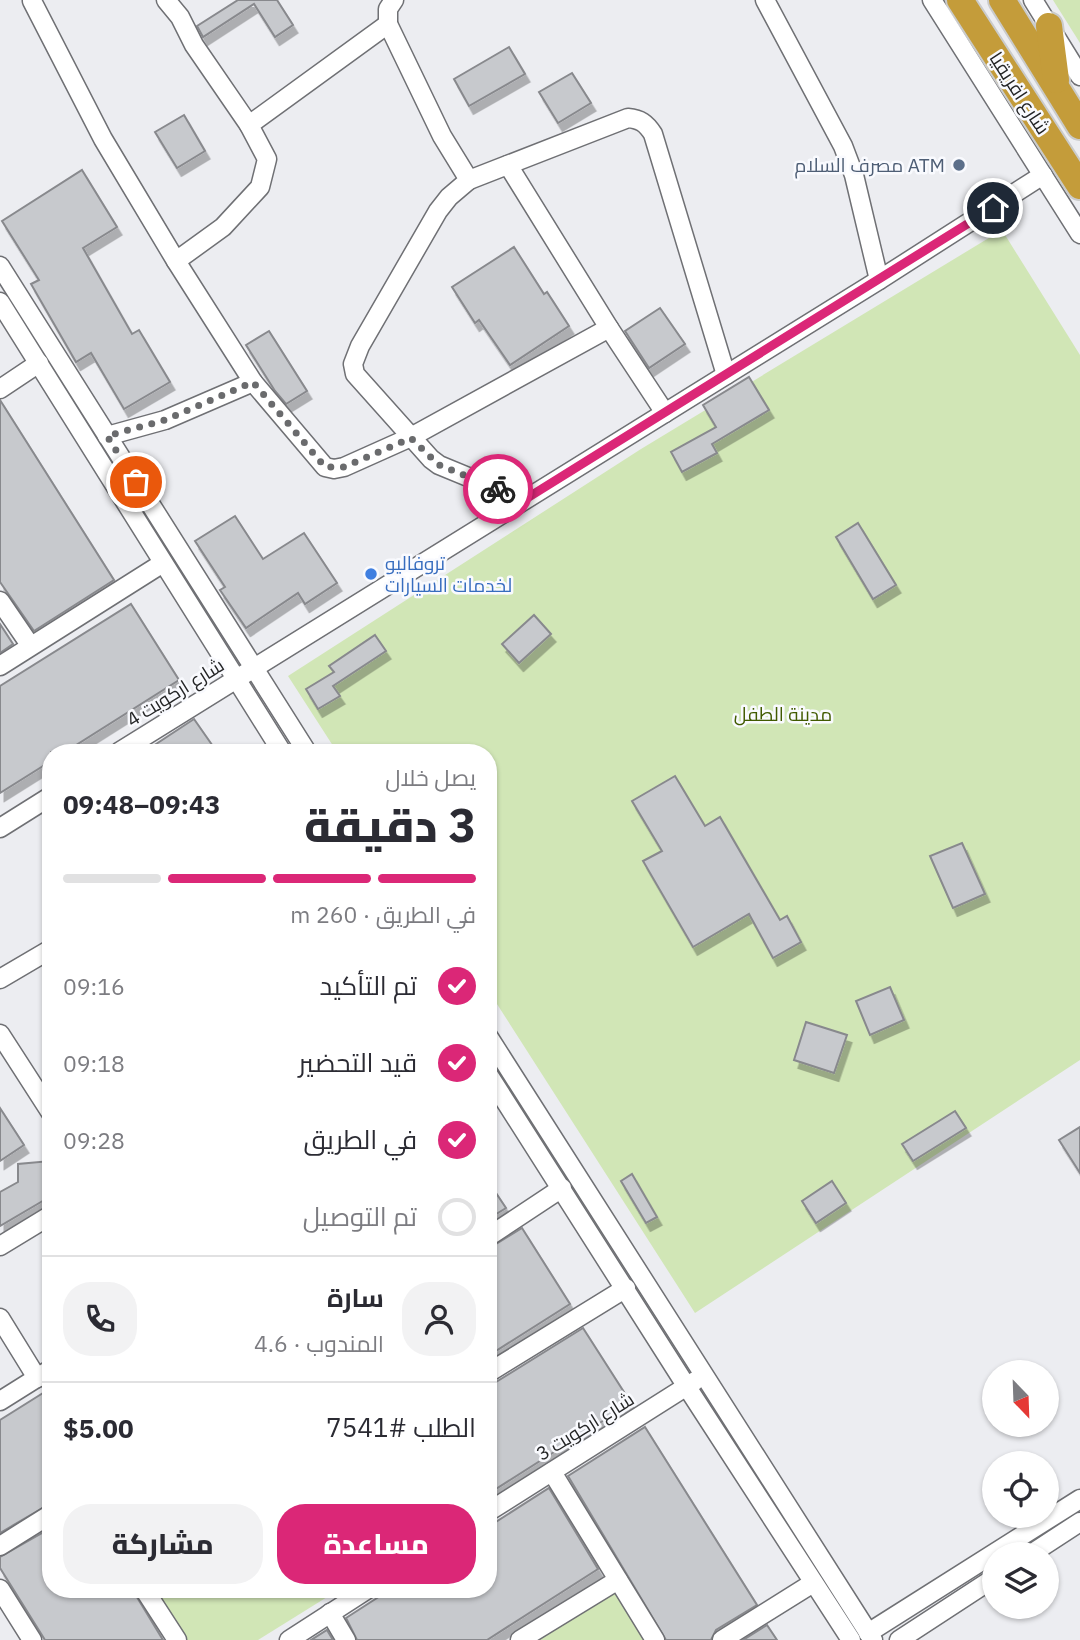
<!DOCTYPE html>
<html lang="ar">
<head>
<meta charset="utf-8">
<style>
  body { margin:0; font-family:"IBM Plex Sans",Cairo,sans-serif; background:#f2f2f3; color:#2b2b33; direction:rtl; height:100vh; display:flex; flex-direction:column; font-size:26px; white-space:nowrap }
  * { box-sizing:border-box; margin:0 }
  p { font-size:23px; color:#7c7c81 }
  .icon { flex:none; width:38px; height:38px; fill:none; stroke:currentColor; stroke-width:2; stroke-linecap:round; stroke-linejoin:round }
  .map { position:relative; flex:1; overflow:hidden; direction:ltr }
  .side { position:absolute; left:42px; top:744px; width:455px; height:854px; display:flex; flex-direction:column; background:#fff; border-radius:28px; box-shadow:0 2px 5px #0004; direction:rtl }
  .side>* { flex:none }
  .needle { width:46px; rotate:157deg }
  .fabs { position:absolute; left:982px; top:1360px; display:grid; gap:14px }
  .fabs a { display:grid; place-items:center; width:77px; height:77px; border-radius:50%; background:#fff; box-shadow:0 2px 5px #0004; font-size:35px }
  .pin { position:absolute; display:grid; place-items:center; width:60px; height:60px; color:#fff; margin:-30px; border:4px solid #fff; border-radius:50%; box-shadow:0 2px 7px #0007 }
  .courier { position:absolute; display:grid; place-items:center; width:70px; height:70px; margin:-35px; border:5px solid #db2777; border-radius:50%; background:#fff; color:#222; box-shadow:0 2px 9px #0007 }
  .headline em { font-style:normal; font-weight:800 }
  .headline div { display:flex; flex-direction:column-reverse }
  .headline { display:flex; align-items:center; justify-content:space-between; height:119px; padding:0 21px }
  h1 { font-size:46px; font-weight:800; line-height:52px }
  .bar { display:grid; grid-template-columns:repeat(4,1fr); gap:10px 7px; align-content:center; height:84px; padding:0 21px }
  .bar i { height:9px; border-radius:5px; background:#e1e1e2 }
  .bar .selected { background:#db2777 }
  .bar p { grid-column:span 4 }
  .line { display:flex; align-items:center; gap:18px; padding:0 21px; border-top:2px solid #e1e1e2 }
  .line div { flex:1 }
  .round { display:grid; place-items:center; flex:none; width:74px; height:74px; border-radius:28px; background:#f2f2f3 }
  ol { padding:0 21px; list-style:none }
  li { display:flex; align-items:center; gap:21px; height:77px }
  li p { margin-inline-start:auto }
  li .icon { padding:7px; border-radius:50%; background:#db2777; color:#fff; stroke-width:4 }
  li:last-child { color:#7c7c81 }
  li i { width:38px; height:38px; border:4px solid #e1e1e2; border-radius:50% }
  .primary-button { display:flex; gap:14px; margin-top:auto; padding:14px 21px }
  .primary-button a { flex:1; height:80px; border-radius:28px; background:#db2777; color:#fff; font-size:28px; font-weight:800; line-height:80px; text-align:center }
  .primary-button a+a { background:#f2f2f3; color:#2b2b33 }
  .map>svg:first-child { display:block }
  .green { fill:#d1e6b6 }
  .building { fill:#c7c9cd; stroke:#88898d; stroke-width:2; filter:url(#shadow) }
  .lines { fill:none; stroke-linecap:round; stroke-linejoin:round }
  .minor-casing { stroke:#6f7074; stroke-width:21 }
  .highway-casing { stroke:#cacbcb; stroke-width:30 }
  .minor { stroke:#fff; stroke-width:18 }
  .highway { stroke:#c49c3a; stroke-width:26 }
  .done { stroke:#6a6b6d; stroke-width:7; stroke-dasharray:0 12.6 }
  .route { stroke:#db2777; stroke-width:9 }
  .service-dot { fill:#5c6f8a; stroke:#f9fafe; stroke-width:2.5 }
  .shop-dot { fill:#3f7fe0; stroke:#f9fafe; stroke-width:2.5 }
  .labels { text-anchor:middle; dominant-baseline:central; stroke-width:5; stroke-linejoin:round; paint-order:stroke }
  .street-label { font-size:19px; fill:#242526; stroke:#f9fafe }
  .service-label { font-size:19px; fill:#4e5e75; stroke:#f9fafe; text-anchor:end }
  .shop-label { font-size:19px; fill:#366cbe; stroke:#f9fafe; text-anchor:start }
  .park-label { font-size:19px; fill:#415b00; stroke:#f9fafe }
</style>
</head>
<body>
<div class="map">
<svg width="1080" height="1640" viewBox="0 0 1080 1640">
  <defs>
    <filter id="shadow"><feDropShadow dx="4.5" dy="8" stdDeviation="0" flood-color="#0004"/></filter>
  </defs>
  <rect width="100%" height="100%" fill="#ecedf1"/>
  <g class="green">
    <polygon points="1053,0 1080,0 1080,43"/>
    <polygon points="1002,230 1080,355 1080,1060 695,1313 488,990 488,752 337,752 288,676 641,449"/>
    <polygon points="614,1588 649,1640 531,1640"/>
    <polygon points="151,1589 340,1589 258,1640 180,1640"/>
  </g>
  <g class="building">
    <polygon points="238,0 277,0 293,25 275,37 254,4 203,37 197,26"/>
    <polygon points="509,47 525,74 469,106 454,79"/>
    <polygon points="572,73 591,103 558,123 539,92"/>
    <polygon points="184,115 205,151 177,168 155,132"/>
    <polygon points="82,170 117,227 83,248 132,334 139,330 170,382 124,409 91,353 76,362 31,284 39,280 2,221"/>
    <polygon points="514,247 544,294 547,292 569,326 510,365 479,320 475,323 452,287"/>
    <polygon points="660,308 685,344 649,368 625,331"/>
    <polygon points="269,331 307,391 286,404 275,391 246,345"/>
    <polygon points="749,377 769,410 712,444 717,453 682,472 671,452 716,427 703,405"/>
    <polygon points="0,400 114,580 34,631 0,582"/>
    <polygon points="235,516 263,559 304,533 337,583 305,604 298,593 246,628 220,590 225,587 195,541"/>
    <polygon points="858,523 896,585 873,599 836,537"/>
    <polygon points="131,604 179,680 65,752 51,752 51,761 0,793 0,686"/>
    <polygon points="534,615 551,634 519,663 502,644"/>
    <polygon points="0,624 13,644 0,653"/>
    <polygon points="375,635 386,651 333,686 340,696 318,709 306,689 334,672 329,666"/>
    <polygon points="194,719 217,752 144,752"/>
    <polygon points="675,776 705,826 720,817 780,920 787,916 801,942 773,958 749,914 693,947 643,861 662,851 632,801"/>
    <polygon points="962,843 985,894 953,908 930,856"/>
    <polygon points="890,987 904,1020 870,1035 856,1001"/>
    <polygon points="806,1022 847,1035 834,1073 794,1060"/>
    <polygon points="0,1108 24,1145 0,1161"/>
    <polygon points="955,1111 966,1128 913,1161 902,1144"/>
    <polygon points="1080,1127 1080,1173 1059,1140"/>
    <polygon points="50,1161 46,1199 0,1226 0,1192 18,1182 18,1164"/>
    <polygon points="632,1174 657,1217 646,1223 621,1181"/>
    <polygon points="488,1181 506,1208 488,1219"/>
    <polygon points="832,1181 846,1203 816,1223 802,1201"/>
    <polygon points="522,1228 570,1304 488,1356 488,1249"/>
    <polygon points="583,1328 631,1403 488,1494 488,1387"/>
    <polygon points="51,1388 51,1503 0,1533 0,1420"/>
    <polygon points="645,1427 757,1605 716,1630 711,1640 666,1640 568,1476"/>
    <polygon points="549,1488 598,1569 487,1640 357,1640 346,1618 391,1589 488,1589 488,1527"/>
    <polygon points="51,1528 51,1589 132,1589 163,1640 45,1640 0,1568 0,1557"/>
    <polygon points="767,1625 777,1640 743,1640"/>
    <polygon points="327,1630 333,1640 311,1640"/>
  </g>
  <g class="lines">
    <defs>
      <g id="minor">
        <polyline points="166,0 180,17 194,45 249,125"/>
        <polyline points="394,0 388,9 388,24 442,136 469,180 449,197 438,211 360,346 353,364 355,374 431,459 439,465 524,500"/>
        <polyline points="765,0 843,146 854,175 879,280"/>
        <polyline points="932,0 1080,234"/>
        <polyline points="1033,0 1080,76"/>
        <polyline points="32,1 103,139 176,261"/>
        <polyline points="508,165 609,328 665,413"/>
        <path d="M 469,180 L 628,118 C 640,119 646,123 653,134 L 726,375"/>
        <polyline points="0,266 307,752"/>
        <polyline points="0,302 282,752"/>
        <polyline points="253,382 325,467 334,469 344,467 411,437 609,328"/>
        <polyline points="0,389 39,363"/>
        <polyline points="107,436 165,420 253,382 176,261 223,227 260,187 267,159 249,125 388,24"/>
        <polyline points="0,601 30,645"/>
        <polyline points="0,666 163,563"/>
        <polyline points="119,752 879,280 1043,175"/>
        <polyline points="0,828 51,796"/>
        <polyline points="0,979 51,949"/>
        <polyline points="0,1034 51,1113"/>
        <polyline points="488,1036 873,1640"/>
        <polyline points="488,1074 687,1387 851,1640"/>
        <polyline points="488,1237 562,1188"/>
        <polyline points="0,1246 51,1215"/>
        <polyline points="0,1318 37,1378"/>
        <polyline points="488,1373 626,1288"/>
        <polyline points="0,1401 51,1369"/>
        <polyline points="552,1472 655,1640"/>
        <polyline points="488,1512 695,1381"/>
        <polyline points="0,1546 51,1514"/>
        <polyline points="1031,1554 1080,1522"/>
        <polyline points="0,1589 32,1640"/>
        <polyline points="144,1589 177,1640"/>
        <polyline points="330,1613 346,1640"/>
        <polyline points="868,1633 1080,1499"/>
        <polyline points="289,1640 368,1589"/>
        <polyline points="520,1640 618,1580"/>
        <polyline points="722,1640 813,1583"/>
        <polyline points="899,1640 994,1578"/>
      </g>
      <g id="highway">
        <polyline points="960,0 1080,186"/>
        <polyline points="1002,0 1080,126"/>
        <polyline points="1049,26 1056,80"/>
      </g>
    </defs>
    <use href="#minor" class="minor-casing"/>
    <use href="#highway" class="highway-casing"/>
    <use href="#minor" class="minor"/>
    <use href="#highway" class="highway"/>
  </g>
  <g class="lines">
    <polyline class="done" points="136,482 107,436 165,420 253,382 325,467 344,467 411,438 439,465 498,489"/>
    <polyline class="route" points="498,489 524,500 993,208"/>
  </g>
  <circle class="service-dot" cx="959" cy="165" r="7"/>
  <circle class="shop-dot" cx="371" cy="574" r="7"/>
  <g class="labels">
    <g class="street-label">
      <text transform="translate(1020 93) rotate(57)">شارع افريقيا</text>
      <text transform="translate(175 692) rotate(-32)">شارع اركويت 4</text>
      <text transform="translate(585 1426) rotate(-32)">شارع اركويت 3</text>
    </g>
    <g class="service-label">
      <text x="945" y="165">مصرف السلام ATM</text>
    </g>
    <g class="shop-label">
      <text x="385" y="563">تروفاليو<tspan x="385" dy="22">لخدمات السيارات</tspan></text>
    </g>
    <g class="park-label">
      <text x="783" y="714">مدينة الطفل</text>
    </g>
  </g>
</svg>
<div class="fabs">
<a><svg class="needle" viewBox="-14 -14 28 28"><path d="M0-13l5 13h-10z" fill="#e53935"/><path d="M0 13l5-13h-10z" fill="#7c7c81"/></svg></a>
<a><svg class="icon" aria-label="locate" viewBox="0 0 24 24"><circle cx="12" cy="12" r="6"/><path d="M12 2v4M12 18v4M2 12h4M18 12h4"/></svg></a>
<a><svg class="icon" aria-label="layers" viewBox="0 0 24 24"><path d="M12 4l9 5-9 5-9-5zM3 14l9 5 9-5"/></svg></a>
</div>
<div class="pin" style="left:136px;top:482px;background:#ea580c"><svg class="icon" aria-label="bag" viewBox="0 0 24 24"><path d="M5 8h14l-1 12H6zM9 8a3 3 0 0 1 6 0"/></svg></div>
<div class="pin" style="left:993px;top:208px;background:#1f2937"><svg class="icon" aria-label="home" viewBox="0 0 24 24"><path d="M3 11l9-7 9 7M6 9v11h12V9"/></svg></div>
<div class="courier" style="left:498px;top:489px"><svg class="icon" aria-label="bike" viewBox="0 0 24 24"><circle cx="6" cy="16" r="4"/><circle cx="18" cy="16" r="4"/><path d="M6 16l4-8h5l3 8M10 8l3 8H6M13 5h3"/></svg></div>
<section class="side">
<div class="headline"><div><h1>3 دقيقة</h1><p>يصل خلال</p></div><em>09:43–09:48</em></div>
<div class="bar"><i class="selected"></i><i class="selected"></i><i class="selected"></i><i></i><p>في الطريق · 260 m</p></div>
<ol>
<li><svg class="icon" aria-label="check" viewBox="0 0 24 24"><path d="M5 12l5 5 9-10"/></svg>تم التأكيد<p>09:16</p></li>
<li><svg class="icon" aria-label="check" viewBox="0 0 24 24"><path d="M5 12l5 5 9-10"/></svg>قيد التحضير<p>09:18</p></li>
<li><svg class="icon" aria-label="check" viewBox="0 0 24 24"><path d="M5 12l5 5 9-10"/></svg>في الطريق<p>09:28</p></li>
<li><i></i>تم التوصيل</li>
</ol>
<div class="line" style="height:126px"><a class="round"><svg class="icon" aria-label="person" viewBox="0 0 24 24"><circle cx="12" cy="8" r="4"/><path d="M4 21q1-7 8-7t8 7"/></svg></a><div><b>سارة</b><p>المندوب · 4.6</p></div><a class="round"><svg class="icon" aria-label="phone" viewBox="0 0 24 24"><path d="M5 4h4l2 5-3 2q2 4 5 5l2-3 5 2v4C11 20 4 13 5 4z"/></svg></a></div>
<div class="line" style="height:91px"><div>الطلب #7541</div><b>$5.00</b></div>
<div class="primary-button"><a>مساعدة</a><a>مشاركة</a></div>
</section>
</div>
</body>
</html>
